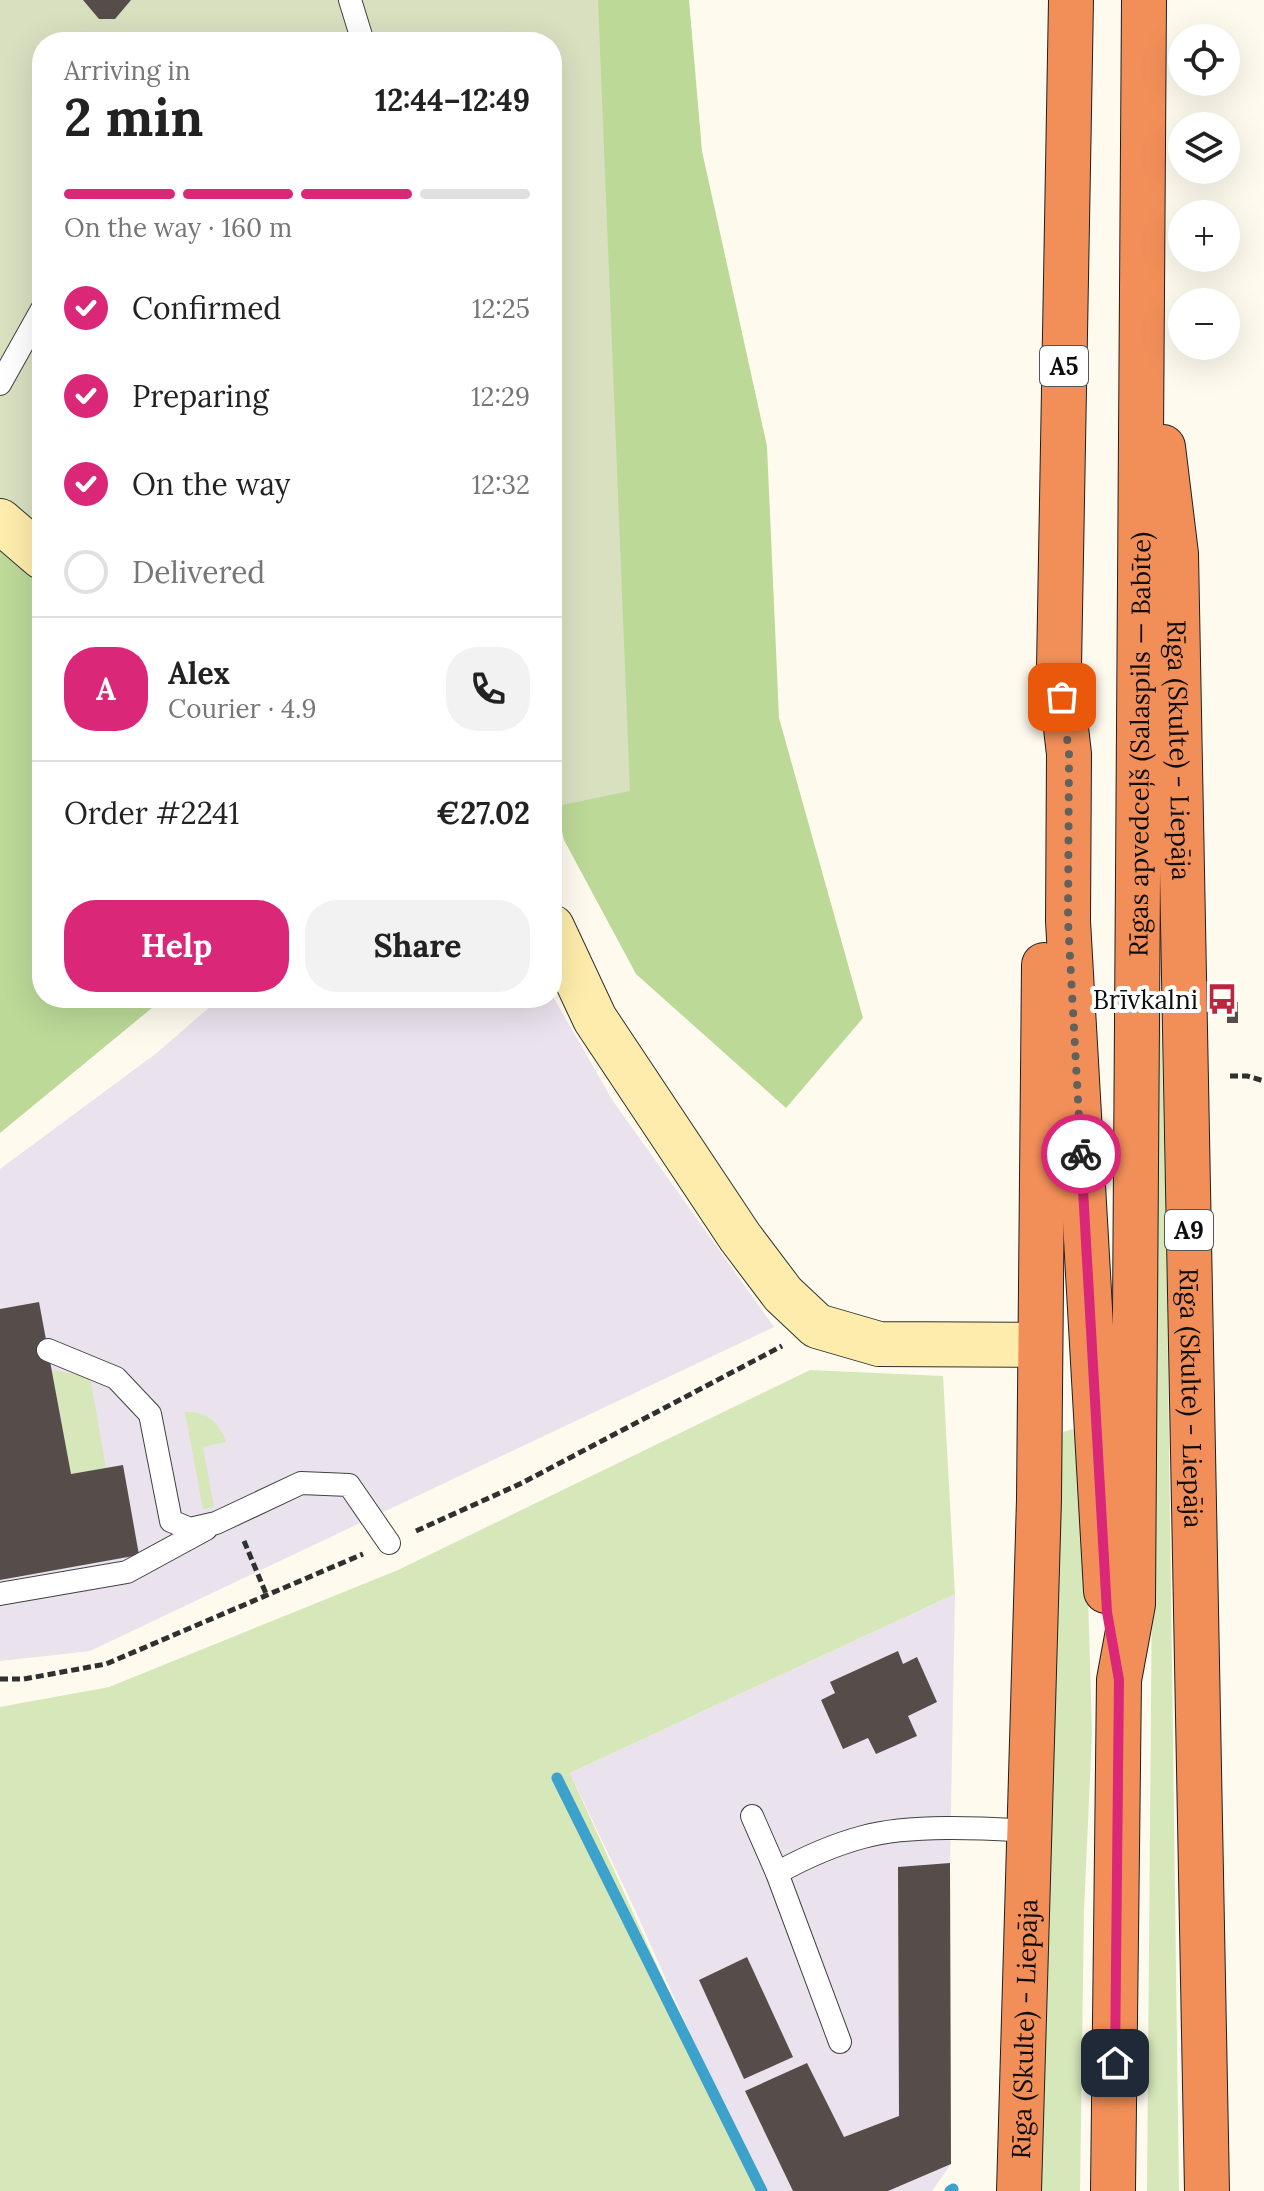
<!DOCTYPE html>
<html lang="en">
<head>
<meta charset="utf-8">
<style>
  body { margin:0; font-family:Lora,serif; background:#f2f2f2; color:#222; height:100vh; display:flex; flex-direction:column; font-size:30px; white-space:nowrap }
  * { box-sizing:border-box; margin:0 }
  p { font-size:26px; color:#767676 }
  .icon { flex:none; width:44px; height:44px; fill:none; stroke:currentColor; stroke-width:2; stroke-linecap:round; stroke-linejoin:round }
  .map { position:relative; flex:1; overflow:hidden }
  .details { position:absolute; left:32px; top:32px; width:530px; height:976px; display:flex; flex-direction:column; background:#fff; border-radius:32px; box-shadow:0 8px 32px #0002 }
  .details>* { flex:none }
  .controls { position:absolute; left:1168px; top:24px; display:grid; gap:16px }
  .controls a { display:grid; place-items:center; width:72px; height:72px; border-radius:50%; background:#fff; box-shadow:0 8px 32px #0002; font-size:40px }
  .pin { position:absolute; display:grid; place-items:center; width:68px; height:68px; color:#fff; margin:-34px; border-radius:16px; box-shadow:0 4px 12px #0006 }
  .courier { position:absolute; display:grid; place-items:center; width:80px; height:80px; margin:-40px; border:6px solid #db2777; border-radius:50%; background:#fff; color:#222; box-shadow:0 2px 10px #0007 }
  .headline em { font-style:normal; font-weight:700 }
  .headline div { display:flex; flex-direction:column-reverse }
  .headline { display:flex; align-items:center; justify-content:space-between; height:136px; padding:0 32px }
  h1 { font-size:52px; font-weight:700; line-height:60px }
  .bar { display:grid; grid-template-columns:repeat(4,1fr); gap:12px 8px; align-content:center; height:96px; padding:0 32px }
  .bar i { height:10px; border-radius:6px; background:#e0e0e0 }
  .bar .on { background:#db2777 }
  .bar p { grid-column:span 4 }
  .line { display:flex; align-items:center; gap:20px; padding:0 32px; border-top:2px solid #e0e0e0 }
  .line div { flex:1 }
  .round { display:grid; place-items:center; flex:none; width:84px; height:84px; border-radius:32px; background:#f2f2f2 }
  ol { padding:0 32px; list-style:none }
  li { display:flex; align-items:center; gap:24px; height:88px }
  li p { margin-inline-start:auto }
  li .icon { padding:8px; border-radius:50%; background:#db2777; color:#fff; stroke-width:4 }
  li:last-child { color:#767676 }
  li i { width:44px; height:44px; border:4px solid #e0e0e0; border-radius:50% }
  .action { display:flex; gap:16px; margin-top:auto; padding:16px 32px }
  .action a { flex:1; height:92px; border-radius:32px; background:#db2777; color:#fff; font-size:32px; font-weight:700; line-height:92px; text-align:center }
  .action a+a { background:#f2f2f2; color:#222 }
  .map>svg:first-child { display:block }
  .industrial { fill:#eae2ec }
  .green { fill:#d6e8b9 }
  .forest { fill:#bcd998 }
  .cemetery { fill:#d9e0c0 }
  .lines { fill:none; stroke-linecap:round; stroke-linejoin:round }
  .stream { stroke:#3ca1cb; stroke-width:11 }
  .building { fill:#564d4a }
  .lane-casing { stroke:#414141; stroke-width:24 }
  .secondary-casing { stroke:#303030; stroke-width:46 }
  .highway-casing { stroke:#1f1f1f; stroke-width:46 }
  .path { stroke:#303030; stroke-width:5; stroke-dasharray:8 4; stroke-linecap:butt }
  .lane { stroke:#fff; stroke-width:22 }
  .secondary { stroke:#fdecab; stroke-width:44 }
  .highway { stroke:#f28f59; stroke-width:44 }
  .done { stroke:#62615c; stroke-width:8; stroke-dasharray:0 14.4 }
  .route { stroke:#db2777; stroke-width:10 }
  .labels { text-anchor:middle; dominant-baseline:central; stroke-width:8; stroke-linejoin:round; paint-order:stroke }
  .shield { fill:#fff; stroke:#565656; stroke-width:2 }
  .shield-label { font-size:24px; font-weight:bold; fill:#0e0e0e }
  .street-label { font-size:26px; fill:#0e0e0e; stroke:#fff }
  .poi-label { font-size:26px; fill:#0e0e0e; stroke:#fff; text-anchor:end }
</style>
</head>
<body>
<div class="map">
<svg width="1264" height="2191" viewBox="0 0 1264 2191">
  <rect width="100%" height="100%" fill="#fffaee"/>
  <g class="industrial">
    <polygon points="552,995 613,1101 774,1327 90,1651 0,1661 0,1169 158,1052 220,998 552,998"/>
    <polygon points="955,1594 950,1863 951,2164 932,2191 760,2191 636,1912 570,1773"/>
  </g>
  <g class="green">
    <polygon points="1151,979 1160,979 1166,1217 1179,2191 1147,2191 1155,1216"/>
    <polygon points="52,1370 90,1377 106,1468 71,1474"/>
    <polygon points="810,1370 943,1376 955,1594 570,1773 759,2191 0,2191 0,1707 109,1687 398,1570"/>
    <path d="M 185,1412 C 207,1411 219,1422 226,1442 L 203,1447 L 214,1507 L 203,1509 Z"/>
    <polygon points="1073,1429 1078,1439 1085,1490 1092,1733 1084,1911 1080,2191 1040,2191 1059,1447 1063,1432"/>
  </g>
  <g class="forest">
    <polygon points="436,0 689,0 702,151 767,446 779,718 863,1018 786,1108 636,974 564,840 552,787 552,42 428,42"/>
    <polygon points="0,58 42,60 42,998 164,998 0,1133"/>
  </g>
  <polygon class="cemetery" points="0,0 598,0 630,791 552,807 552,42 42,42 42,557 0,521"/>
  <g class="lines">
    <g class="stream">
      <polyline points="557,1778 762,2191"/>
      <polyline points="950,2191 953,2189"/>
    </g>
  </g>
  <g class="building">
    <polygon points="83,0 131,0 115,19 99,19"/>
    <rect x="1227" y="1002" width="11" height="21"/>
    <polygon points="39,1302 71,1474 123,1465 139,1555 0,1580 0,1309"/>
    <polygon points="898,1651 903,1664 917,1657 937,1702 908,1716 917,1736 876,1754 868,1738 843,1749 821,1700 835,1693 830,1682"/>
    <polygon points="950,1863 951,2164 888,2191 793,2191 745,2091 807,2063 844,2137 899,2116 898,1867"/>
    <polygon points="747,1957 793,2057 744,2079 699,1980"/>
  </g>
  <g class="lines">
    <defs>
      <g id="lane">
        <polyline points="350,0 363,42"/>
        <polyline points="0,384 42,309"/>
        <polyline points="48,1350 116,1378 150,1414 171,1521 190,1529 216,1523 301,1483 349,1485 389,1543"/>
        <polyline points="0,1594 127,1572 206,1529"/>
        <polyline points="752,1816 777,1873 840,2042"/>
        <path d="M 777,1873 C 804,1858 833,1845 863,1837 C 909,1824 984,1828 1031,1831"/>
      </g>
      <g id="secondary">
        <polyline points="0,521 42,557"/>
        <polyline points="552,927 595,1019 740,1237 783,1294 817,1326 879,1344 1040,1345"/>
      </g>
      <g id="highway">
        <polyline points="1071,0 1059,668 1069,754 1068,921 1106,1591"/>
        <path id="s1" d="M 1163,447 L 1176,554 L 1207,2191"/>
        <path id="s2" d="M 1019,2191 L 1039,1499 L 1044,965"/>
        <path id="s3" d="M 1113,2191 L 1119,1680 L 1133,1604 L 1144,0"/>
      </g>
    </defs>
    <use href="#lane" class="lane-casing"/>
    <use href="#secondary" class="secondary-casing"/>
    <use href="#highway" class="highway-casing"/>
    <g class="path">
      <polyline points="1230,1076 1247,1076 1264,1081"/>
      <polyline points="416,1531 522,1483 782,1346"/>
      <polyline points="244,1541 267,1596"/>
      <polyline points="0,1679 24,1679 106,1664 363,1554"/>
    </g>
    <use href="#lane" class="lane"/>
    <use href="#secondary" class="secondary"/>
    <use href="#highway" class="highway"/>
  </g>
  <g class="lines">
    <polyline class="done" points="1062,697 1069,754 1068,921 1081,1154"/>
    <polyline class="route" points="1081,1154 1107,1612 1119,1680 1115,2063"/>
  </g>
  <defs>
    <symbol id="bus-bare" viewBox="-9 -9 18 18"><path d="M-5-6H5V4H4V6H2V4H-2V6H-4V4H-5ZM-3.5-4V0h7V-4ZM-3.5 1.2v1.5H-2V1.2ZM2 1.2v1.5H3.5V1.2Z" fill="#bb283e" stroke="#fff" stroke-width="2.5" paint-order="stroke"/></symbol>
  </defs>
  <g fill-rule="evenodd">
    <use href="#bus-bare" x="1200" y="977" width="44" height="44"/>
  </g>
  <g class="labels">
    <g class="shield">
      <rect x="1040" y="346" width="48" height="40" rx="6"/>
      <rect x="1165" y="1210" width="48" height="40" rx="6"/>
    </g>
    <g class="shield-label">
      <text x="1064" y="366">A5</text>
      <text x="1189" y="1230">A9</text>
    </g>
    <g class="street-label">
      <text stroke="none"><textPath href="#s3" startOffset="1448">Rīgas apvedceļš (Salaspils — Babīte)</textPath></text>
      <text stroke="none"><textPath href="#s1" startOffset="304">Rīga (Skulte) - Liepāja</textPath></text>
      <text stroke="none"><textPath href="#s1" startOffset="952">Rīga (Skulte) - Liepāja</textPath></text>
      <text stroke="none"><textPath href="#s2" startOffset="162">Rīga (Skulte) - Liepāja</textPath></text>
    </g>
    <g class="poi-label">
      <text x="1198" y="999">Brīvkalni</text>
    </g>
  </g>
</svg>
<div class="controls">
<a><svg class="icon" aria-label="locate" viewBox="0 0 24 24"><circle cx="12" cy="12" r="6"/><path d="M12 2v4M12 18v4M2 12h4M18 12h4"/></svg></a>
<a><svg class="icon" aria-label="layers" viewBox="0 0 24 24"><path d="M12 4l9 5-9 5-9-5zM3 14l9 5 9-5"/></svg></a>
<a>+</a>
<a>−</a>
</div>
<div class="pin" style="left:1062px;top:697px;background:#ea580c"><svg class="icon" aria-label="bag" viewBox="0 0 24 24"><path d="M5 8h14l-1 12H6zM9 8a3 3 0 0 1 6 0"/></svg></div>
<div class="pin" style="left:1115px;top:2063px;background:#1f2937"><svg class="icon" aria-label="home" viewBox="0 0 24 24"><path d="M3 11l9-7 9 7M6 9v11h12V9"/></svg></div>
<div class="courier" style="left:1081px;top:1154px"><svg class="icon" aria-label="bike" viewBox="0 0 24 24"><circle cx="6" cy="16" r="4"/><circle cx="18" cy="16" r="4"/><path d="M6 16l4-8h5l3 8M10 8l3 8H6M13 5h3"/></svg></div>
<section class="details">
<div class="headline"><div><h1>2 min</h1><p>Arriving in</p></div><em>12:44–12:49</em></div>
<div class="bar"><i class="on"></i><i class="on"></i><i class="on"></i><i></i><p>On the way · 160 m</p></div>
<ol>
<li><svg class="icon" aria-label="check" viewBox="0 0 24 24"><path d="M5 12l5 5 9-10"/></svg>Confirmed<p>12:25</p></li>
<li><svg class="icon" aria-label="check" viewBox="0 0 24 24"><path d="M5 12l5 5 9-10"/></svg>Preparing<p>12:29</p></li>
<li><svg class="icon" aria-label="check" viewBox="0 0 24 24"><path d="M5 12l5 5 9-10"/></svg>On the way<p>12:32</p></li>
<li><i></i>Delivered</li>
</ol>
<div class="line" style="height:144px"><b class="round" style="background:#db2777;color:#fff">A</b><div><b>Alex</b><p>Courier · 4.9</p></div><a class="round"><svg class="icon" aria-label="phone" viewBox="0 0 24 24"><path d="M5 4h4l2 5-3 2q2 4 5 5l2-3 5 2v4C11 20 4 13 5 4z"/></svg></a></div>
<div class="line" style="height:104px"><div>Order #2241</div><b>€27.02</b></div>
<div class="action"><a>Help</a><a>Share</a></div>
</section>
</div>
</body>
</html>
